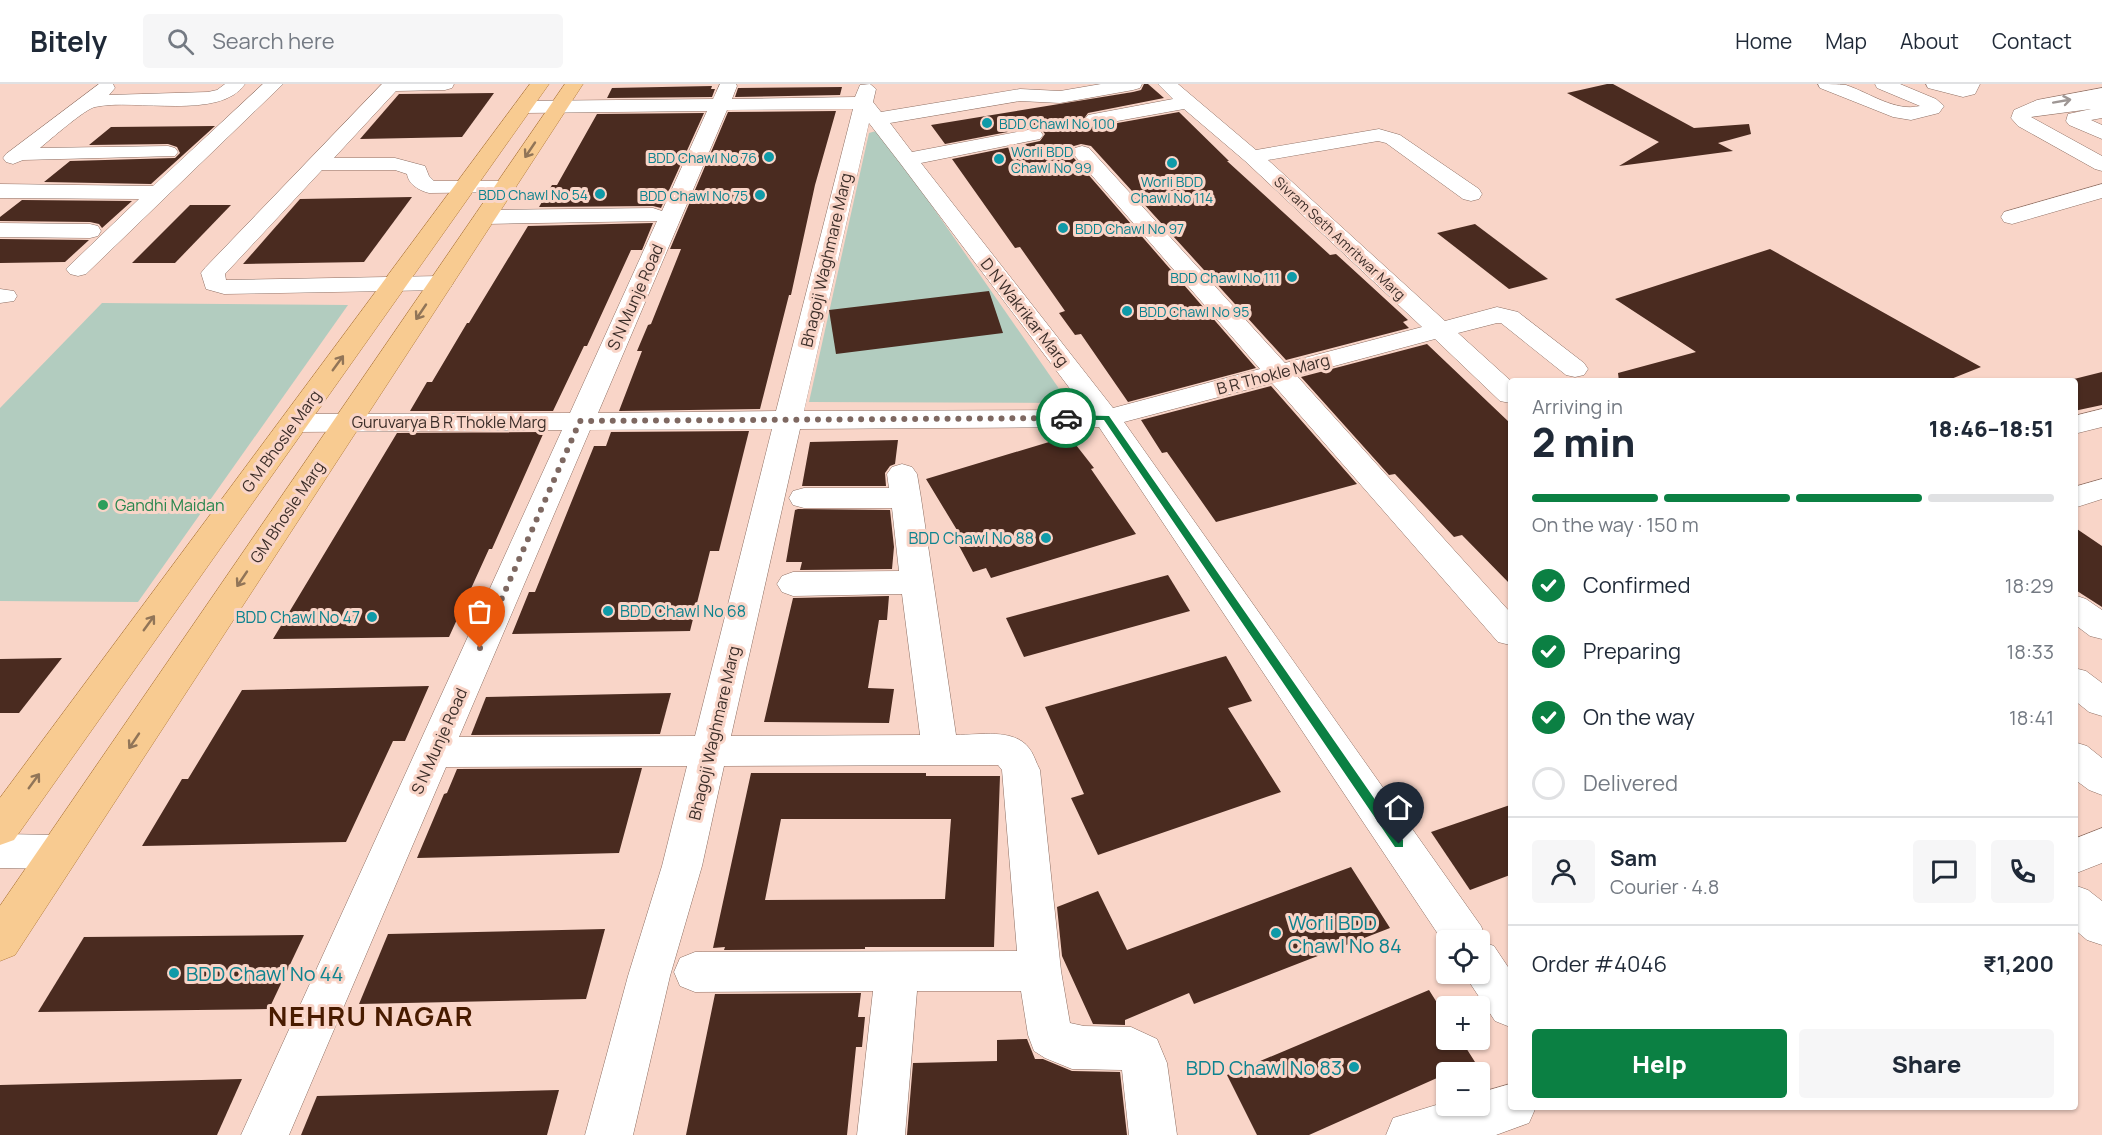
<!DOCTYPE html>
<html lang="en">
<head>
<meta charset="utf-8">
<style>
  body { margin:0; font-family:Manrope,sans-serif; background:#f6f6f7; color:#1f2937; height:100vh; display:flex; flex-direction:column; font-size:22px; white-space:nowrap }
  * { box-sizing:border-box; margin:0 }
  p { font-size:20px; color:#747a83 }
  .icon { flex:none; width:33px; height:33px; fill:none; stroke:currentColor; stroke-width:2; stroke-linecap:round; stroke-linejoin:round }
  .map { position:relative; flex:1; overflow:hidden }
  .side { position:absolute; left:1508px; top:294px; width:570px; height:732px; display:flex; flex-direction:column; background:#fff; border-radius:6px; box-shadow:0 2px 4px #0004 }
  .side>* { flex:none }
  .tools { position:absolute; left:1436px; top:846px; display:grid; gap:12px }
  .tools a { display:grid; place-items:center; width:54px; height:54px; border-radius:6px; background:#fff; box-shadow:0 2px 4px #0004; font-size:30px }
  .pin { position:absolute; display:grid; place-items:center; width:51px; height:51px; color:#fff; margin:-62px -26px; border-radius:50% 50% 50% 0; rotate:-45deg; box-shadow:0 0 6px #0007 }
  .pin .icon { rotate:45deg }
  .courier { position:absolute; display:grid; place-items:center; width:60px; height:60px; margin:-30px; border:4px solid #0b8043; border-radius:50%; background:#fff; color:#222; box-shadow:0 2px 8px #0007 }
  .head em { font-style:normal; font-weight:800 }
  .head div { display:flex; flex-direction:column-reverse }
  .head { display:flex; align-items:center; justify-content:space-between; height:102px; padding:0 24px }
  h1 { font-size:39px; font-weight:800; line-height:45px }
  .bar { display:grid; grid-template-columns:repeat(4,1fr); gap:9px 6px; align-content:center; height:72px; padding:0 24px }
  .bar i { height:8px; border-radius:4px; background:#e0e1e3 }
  .bar .selected { background:#0b8043 }
  .bar p { grid-column:span 4 }
  .line { display:flex; align-items:center; gap:15px; padding:0 24px; border-top:2px solid #e0e1e3 }
  .line div { flex:1 }
  .round { display:grid; place-items:center; flex:none; width:63px; height:63px; border-radius:6px; background:#f6f6f7 }
  ol { padding:0 24px; list-style:none }
  li { display:flex; align-items:center; gap:18px; height:66px }
  li p { margin-inline-start:auto }
  li .icon { padding:6px; border-radius:50%; background:#0b8043; color:#fff; stroke-width:4 }
  li:last-child { color:#747a83 }
  li i { width:33px; height:33px; border:3px solid #e0e1e3; border-radius:50% }
  .button { display:flex; gap:12px; margin-top:auto; padding:12px 24px }
  .button a { flex:1; height:69px; border-radius:6px; background:#0b8043; color:#fff; font-size:24px; font-weight:800; line-height:69px; text-align:center }
  .button a+a { background:#f6f6f7; color:#1f2937 }
  header { display:flex; align-items:center; gap:36px; box-sizing:border-box; height:84px; padding:0 30px; background:#fff; border-bottom:2px solid #e0e1e3 }
  header strong { font-size:28px }
  nav { display:flex; gap:33px; margin-inline-start:auto; font-size:21px }
  .search { width:420px; height:54px; background:#f6f6f7; display:flex; align-items:center; gap:15px; box-sizing:border-box; padding:0 21px; border-radius:6px; color:#747a83; font-size:22px }
  .map>svg:first-child { display:block }
  .green { fill:#b2ccbf }
  .building { fill:#4a2b20; fill-rule:evenodd }
  .lines { fill:none; stroke-linecap:round; stroke-linejoin:round }
  .minor-casing { stroke:#8d6e62; stroke-width:1 }
  .major-casing { stroke:#b47d3d; stroke-width:1 }
  .minor { fill:#fff; fill-rule:evenodd }
  .major { fill:#f8cb91; fill-rule:evenodd }
  .oneway { stroke:#9e9694 }
  .oneway2 { stroke:#917558 }
  .route { fill:#0b8043 }
  .done { stroke:#7e6861; stroke-width:6; stroke-dasharray:0 10.8 }
  .culture-dot { fill:#0f9aa8; stroke:#f9d5c8; stroke-width:2 }
  .leisure-dot { fill:#2e9e5b; stroke:#f9d5c8; stroke-width:2 }
  .labels { text-anchor:middle; dominant-baseline:central; stroke-width:6; stroke-linejoin:round; paint-order:stroke }
  .far-culture-label { font-size:14px; fill:#0d838f; stroke:#f9d5c8; text-anchor:start }
  .far-street-label { font-size:14px; fill:#3c2e29; stroke:#f9d5c8 }
  .street-label { font-size:16px; fill:#3c2e29; stroke:#f9d5c8 }
  .leisure-label { font-size:16px; fill:#27864d; stroke:#f9d5c8; text-anchor:start }
  .culture-label { font-size:16px; fill:#0d838f; stroke:#f9d5c8; text-anchor:end }
  .near-culture-label { font-size:20px; fill:#0d838f; stroke:#f9d5c8; text-anchor:start }
  .near-district-label { font-size:27px; font-weight:bold; letter-spacing:1.5px; fill:#481b00; stroke:#f9d5c8 }
</style>
</head>
<body>
<header>
<strong>Bitely</strong>
<div class="search"><svg class="icon" aria-label="search" viewBox="0 0 24 24"><circle cx="10" cy="10" r="6"/><path d="M15 15l6 6"/></svg>Search here</div>
<nav><a>Home</a><a>Map</a><a>About</a><a>Contact</a></nav>
</header>
<div class="map">
<svg width="2102" height="1051" viewBox="0 0 2102 1051">
  <rect width="100%" height="100%" fill="#f9d5c8"/>
  <g class="green">
    <polygon points="876,47 882,50 1069,319 809,318 869,49"/>
    <polygon points="102,219 348,221 138,518 0,517 0,324"/>
  </g>
  <g class="building">
    <polygon points="1144,0 1148,0 1164,14 1088,29 1083,36 1087,41 1095,43 1179,28 1229,77 1227,77 1330,171 1336,170 1359,191 1408,236 1403,238 1409,244 1286,276 1091,62 1081,60 1074,62 1070,67 1073,73 1256,284 1128,318 1081,250 1075,251 1059,229 1065,227 1020,163 1015,164 952,75 1040,57 1045,50 1041,45 1033,43 945,60 931,41 1133,8 1141,6"/>
    <polygon points="1607,0 1613,0 1694,44 1749,40 1751,50 1718,59 1733,67 1619,82 1659,58 1567,9"/>
    <polygon points="712,2 711,5 715,5 712,13 607,14 612,4"/>
    <polygon points="842,3 840,11 735,13 738,4"/>
    <polygon points="494,9 462,53 360,55 399,10"/>
    <polygon points="836,27 815,101 791,211 789,211 760,325 619,327 642,267 637,267 648,241 651,240 681,165 670,165 728,28"/>
    <polygon points="704,29 661,124 653,122 539,123 552,101 557,101 597,30"/>
    <polygon points="215,42 151,100 44,98 70,77 175,74 180,69 177,63 168,60 89,61 111,43"/>
    <polygon points="412,113 364,178 243,180 300,115"/>
    <polygon points="22,116 132,117 102,144 99,140 90,138 0,137 0,133"/>
    <polygon points="190,121 231,121 175,179 132,179"/>
    <polygon points="653,139 642,166 631,166 587,262 584,262 553,327 410,327 427,298 432,298 467,239 469,239 528,142"/>
    <polygon points="1475,140 1548,195 1509,205 1437,149"/>
    <polygon points="0,155 89,156 65,178 0,179"/>
    <polygon points="1770,165 1904,240 1981,283 1946,297 1619,297 1618,289 1696,268 1615,215"/>
    <polygon points="989,207 1003,249 836,270 829,226"/>
    <polygon points="1427,260 1510,339 1510,500 1462,451 1454,453 1395,390 1389,391 1301,293"/>
    <polygon points="2102,288 2102,321 2074,327 2074,295"/>
    <polygon points="1271,302 1357,400 1216,438 1167,368 1162,369 1141,336"/>
    <polygon points="749,347 719,467 710,467 690,547 512,550 529,508 535,508 594,362 606,362 611,348"/>
    <polygon points="544,348 492,465 489,465 449,553 273,555 397,349"/>
    <polygon points="1069,352 1094,384 1091,385 1136,450 991,494 986,484 973,488 957,458 963,456 926,395"/>
    <polygon points="898,356 895,380 890,382 885,389 886,402 802,402 810,358"/>
    <polygon points="798,425 890,426 894,463 892,485 800,486 802,478 786,478 795,426"/>
    <polygon points="2074,443 2102,462 2102,523 2074,505"/>
    <polygon points="1168,491 1190,527 1024,573 1006,534"/>
    <polygon points="889,512 887,536 879,536 868,604 894,605 889,639 764,638 793,514"/>
    <polygon points="1226,572 1252,617 1228,624 1281,708 1098,771 1071,714 1084,710 1045,623"/>
    <polygon points="62,574 19,629 0,629 0,575"/>
    <polygon points="429,602 405,657 393,657 346,758 142,762 182,695 188,695 242,606"/>
    <polygon points="671,609 660,650 471,651 486,613"/>
    <polygon points="642,684 619,769 417,774 444,710 447,709 457,685"/>
    <path d="M 751,689 L 926,689 L 926,692 L 1000,692 L 994,863 L 865,863 L 865,865 L 724,866 L 725,863 L 713,864 ZM 781,735 L 951,735 L 945,815 L 765,816 Z"/>
    <polygon points="1510,721 1510,791 1470,806 1431,748"/>
    <polygon points="1351,783 1390,844 1194,920 1189,909 1125,936 1125,941 1093,940 1062,872 1057,823 1098,807 1127,866"/>
    <polygon points="605,845 586,915 359,920 388,850"/>
    <polygon points="304,851 269,925 38,928 84,853"/>
    <polygon points="1429,906 1446,933 1446,956 1461,956 1475,978 1446,988 1446,990 1309,1051 1257,1051 1227,991"/>
    <polygon points="861,909 858,933 865,933 862,963 856,963 847,1051 686,1051 715,910"/>
    <polygon points="1027,955 1035,975 1043,975 1072,987 1120,988 1127,1051 907,1051 913,979 997,977 997,956"/>
    <polygon points="242,995 217,1051 0,1051 0,1001"/>
    <polygon points="559,1006 547,1051 301,1051 317,1012"/>
  </g>
  <g class="lines">
    <defs>
      <g id="minor">
        <path d="M 99,0 L 113,0 L 115,4 L 109,11 L 208,8 L 217,6 L 225,0 L 245,0 C 220,37 135,14 95,23 C 85,25 51,55 40,64 L 168,62 L 175,64 L 178,68 L 175,72 L 23,76 L 13,80 L 6,78 L 3,74 L 6,70 Z"/>
        <polygon points="263,0 283,0 86,190 78,192 70,190 66,185 139,115 0,114 0,100 153,102"/>
        <path d="M 382,0 L 454,0 L 452,4 L 445,6 L 396,7 L 334,74 L 395,74 L 425,82 L 429,92 L 434,97 L 505,97 L 513,98 L 516,103 L 513,108 L 429,109 C 420,107 408,100 407,90 L 395,86 L 322,86 L 225,190 L 226,196 L 441,192 L 450,194 L 453,199 L 450,204 L 441,206 L 224,210 L 206,205 L 201,189 L 205,184 Z"/>
        <path d="M 720,0 L 736,0 L 737,2 L 732,15 L 855,13 L 860,1 L 870,0 L 876,5 L 873,18 L 881,28 L 1020,5 L 1060,7 L 1101,0 L 1142,0 L 1140,4 L 1133,6 L 1060,19 L 1020,17 L 890,39 L 912,68 L 1033,45 L 1040,47 L 1043,51 L 1040,55 L 921,79 L 1113,324 L 1260,285 L 1075,72 L 1072,68 L 1075,64 L 1082,62 L 1089,64 L 1285,279 L 1422,243 L 1245,77 L 1184,25 L 1095,41 L 1088,39 L 1085,35 L 1088,31 L 1173,15 L 1158,0 L 1178,0 L 1256,66 L 1379,45 L 1400,51 L 1479,105 L 1482,110 L 1479,115 L 1471,117 L 1463,115 L 1386,59 L 1378,57 L 1268,76 L 1445,237 L 1497,223 L 1518,228 L 1584,279 L 1588,285 L 1584,291 L 1575,293 L 1566,291 L 1501,239 L 1497,239 L 1458,249 L 1511,297 L 1510,319 L 1500,317 L 1435,255 L 1297,292 L 1510,528 L 1510,561 L 1498,558 L 1272,299 L 1124,338 L 1481,842 L 1487,856 L 1486,859 L 1494,862 L 1510,886 L 1510,943 L 1495,937 L 1464,890 L 1479,890 L 1479,856 L 1446,856 L 1446,862 L 1099,343 L 800,345 L 731,652 L 920,651 L 902,510 L 793,512 L 782,508 L 777,500 L 782,492 L 793,488 L 899,487 L 892,424 L 804,424 L 793,421 L 789,414 L 793,407 L 804,404 L 889,404 L 887,390 L 892,383 L 902,380 L 912,383 L 917,390 L 921,414 L 956,651 C 979,651 1014,644 1029,664 C 1034,670 1036,679 1040,686 L 1061,887 L 1070,939 L 1084,942 L 1131,943 L 1157,955 L 1167,979 L 1177,1051 L 1129,1051 L 1122,986 L 1072,985 L 1045,974 L 1034,967 L 1028,951 L 1021,907 L 917,907 L 905,1051 L 857,1051 L 873,907 L 695,908 L 680,902 L 674,888 L 680,874 L 695,868 L 1017,867 L 1002,686 L 998,681 L 724,682 L 702,782 L 670,892 L 633,1051 L 585,1051 L 628,892 L 662,782 L 687,682 L 446,683 L 289,1051 L 241,1051 L 562,346 L 295,348 L 285,345 L 281,339 L 285,333 L 295,330 L 570,329 L 657,137 L 485,140 L 477,138 L 474,133 L 477,128 L 485,126 L 653,124 L 662,127 L 707,27 L 523,29 L 516,27 L 513,23 L 516,19 L 523,17 L 713,15 ZM 853,25 L 776,327 L 598,329 L 727,26 ZM 869,39 L 900,79 L 1086,326 L 804,327 ZM 772,345 L 695,652 L 459,653 L 590,346 Z"/>
        <path d="M 1818,0 C 1827,0 1838,0 1846,1 C 1870,9 1895,28 1920,22 L 1877,4 L 1875,0 L 1900,0 L 1936,15 L 1944,22 L 1939,29 L 1911,36 L 1893,33 L 1820,4 Z"/>
        <polygon points="1926,0 1980,0 1975,10 1963,13 1928,4"/>
        <polygon points="2102,4 2102,34 2091,36 2102,41 2102,55 2069,41 2066,37 2068,30 2091,25 2031,33 2102,72 2102,87 2095,85 2018,42 2011,34 2014,26 2037,16"/>
        <polygon points="2102,100 2102,114 2012,140 2004,138 2001,133 2004,128"/>
        <polygon points="0,139 90,140 98,142 101,147 98,152 90,154 0,153"/>
        <polygon points="0,205 14,207 17,212 14,217 0,219"/>
        <polygon points="2102,325 2102,343 2074,350 2074,332"/>
        <polygon points="2102,395 2102,415 2074,424 2074,403"/>
        <polygon points="2074,511 2086,515 2102,526 2102,555 2090,552 2074,540"/>
        <polygon points="2074,584 2086,587 2102,599 2102,632 2089,628 2074,616"/>
        <polygon points="2074,658 2087,662 2102,674 2102,711 2089,706 2074,695"/>
        <polygon points="2102,744 2102,779 2074,790 2074,755"/>
        <polygon points="0,750 59,751 73,756 79,768 73,780 59,785 0,784"/>
        <polygon points="2074,801 2088,806 2102,817 2102,861 2087,856 2074,845"/>
        <polygon points="1510,1000 1510,1023 1536,1023 1529,1039 1496,1051 1386,1051 1393,1034 1446,1018 1446,1022 1479,1022 1479,1009"/>
      </g>
      <g id="major">
        <polygon points="530,0 549,0 14,756 0,761 0,714"/>
        <polygon points="565,0 583,0 15,871 0,877 0,822"/>
      </g>
    </defs>
    <use href="#minor" class="minor-casing"/>
    <use href="#major" class="major-casing"/>
    <use href="#minor" class="minor"/>
    <use href="#major" class="major"/>
  </g>
  <defs><path id="oneway-shaft" d="M-6 0H5M1.5-3L5.5 0L1.5 3" fill="none" stroke-width="1.6" stroke-linecap="round" stroke-linejoin="round" transform="scale(1.5)"/></defs>
  <use class="oneway" href="#oneway-shaft" transform="translate(2062 17) rotate(-10)"/>
  <g class="oneway2">
    <use href="#oneway-shaft" transform="translate(530 66) rotate(124)"/>
    <use href="#oneway-shaft" transform="translate(421 228) rotate(124)"/>
    <use href="#oneway-shaft" transform="translate(338 279) rotate(-54)"/>
    <use href="#oneway-shaft" transform="translate(242 495) rotate(124)"/>
    <use href="#oneway-shaft" transform="translate(149 539) rotate(-54)"/>
    <use href="#oneway-shaft" transform="translate(134 657) rotate(124)"/>
    <use href="#oneway-shaft" transform="translate(34 697) rotate(-54)"/>
  </g>
  <polygon class="route" points="1066,331 1109,332 1403,756 1403,763 1395,763 1104,336 1063,336 1063,332"/>
  <g class="lines">
    <polyline class="done" points="480,564 580,337 1066,334"/>
  </g>
  <g class="culture-dot">
    <circle cx="987" cy="39" r="6"/>
    <circle cx="769" cy="73" r="6"/>
    <circle cx="999" cy="75" r="6"/>
    <circle cx="1172" cy="79" r="6"/>
    <circle cx="600" cy="110" r="6"/>
    <circle cx="760" cy="111" r="6"/>
    <circle cx="1063" cy="144" r="6"/>
    <circle cx="1292" cy="193" r="6"/>
    <circle cx="1127" cy="227" r="6"/>
    <circle cx="1046" cy="454" r="6"/>
    <circle cx="608" cy="527" r="6"/>
    <circle cx="372" cy="533" r="6"/>
    <circle cx="1276" cy="849" r="6"/>
    <circle cx="174" cy="889" r="6"/>
    <circle cx="1354" cy="983" r="6"/>
  </g>
  <circle class="leisure-dot" cx="103" cy="421" r="6"/>
  <g class="labels">
    <g class="far-culture-label">
      <text x="999" y="39">BDD Chawl No 100</text>
      <text x="1011" y="67">Worli BDD<tspan x="1011" dy="16">Chawl No 99</tspan></text>
      <text x="757" y="73" text-anchor="end">BDD Chawl No 76</text>
      <text x="1172" y="97" text-anchor="middle">Worli BDD<tspan x="1172" dy="16">Chawl No 114</tspan></text>
      <text x="588" y="110" text-anchor="end">BDD Chawl No 54</text>
      <text x="748" y="111" text-anchor="end">BDD Chawl No 75</text>
      <text x="1075" y="144">BDD Chawl No 97</text>
      <text x="1280" y="193" text-anchor="end">BDD Chawl No 111</text>
      <text x="1139" y="227">BDD Chawl No 95</text>
    </g>
    <g class="far-street-label">
      <text transform="translate(1340 154) rotate(43)">Sivram Seth Amritwar Marg</text>
    </g>
    <g class="street-label">
      <text transform="translate(826 176) rotate(-77)">Bhagoji Waghmare Marg</text>
      <text transform="translate(635 213) rotate(-66)">S N Munje Road</text>
      <text transform="translate(1025 228) rotate(52)">D N Wakrikar Marg</text>
      <text transform="translate(1273 290) rotate(-15)">B R Thokle Marg</text>
      <text x="449" y="338">Guruvarya B R Thokle Marg</text>
      <text transform="translate(281 357) rotate(-54)">G M Bhosle Marg</text>
      <text transform="translate(287 428) rotate(-56)">GM Bhosle Marg</text>
      <text transform="translate(714 649) rotate(-77)">Bhagoji Waghmare Marg</text>
      <text transform="translate(439 657) rotate(-66)">S N Munje Road</text>
    </g>
    <g class="leisure-label">
      <text x="115" y="421">Gandhi Maidan</text>
    </g>
    <g class="culture-label">
      <text x="1034" y="454">BDD Chawl No 88</text>
      <text x="620" y="527" text-anchor="start">BDD Chawl No 68</text>
      <text x="360" y="533">BDD Chawl No 47</text>
    </g>
    <g class="near-culture-label">
      <text x="1288" y="838">Worli BDD<tspan x="1288" dy="23">Chawl No 84</tspan></text>
      <text x="186" y="889">BDD Chawl No 44</text>
      <text x="1342" y="983" text-anchor="end">BDD Chawl No 83</text>
    </g>
    <g class="near-district-label">
      <text x="371" y="931">NEHRU NAGAR</text>
    </g>
  </g>
</svg>
<div class="tools">
<a><svg class="icon" aria-label="locate" viewBox="0 0 24 24"><circle cx="12" cy="12" r="6"/><path d="M12 2v4M12 18v4M2 12h4M18 12h4"/></svg></a>
<a>+</a>
<a>−</a>
</div>
<div class="pin" style="left:480px;top:564px;background:#ea580c"><svg class="icon" aria-label="bag" viewBox="0 0 24 24"><path d="M5 8h14l-1 12H6zM9 8a3 3 0 0 1 6 0"/></svg></div>
<div class="pin" style="left:1399px;top:760px;background:#1f2937"><svg class="icon" aria-label="home" viewBox="0 0 24 24"><path d="M3 11l9-7 9 7M6 9v11h12V9"/></svg></div>
<div class="courier" style="left:1066px;top:334px"><svg class="icon" aria-label="car" viewBox="0 0 24 24"><path d="M5 17H2v-5l4-1 3-4h7l3 4 3 1v5h-3M9 17h6M6 11h13"/><circle cx="7" cy="17" r="2"/><circle cx="17" cy="17" r="2"/></svg></div>
<section class="side">
<div class="head"><div><h1>2 min</h1><p>Arriving in</p></div><em>18:46–18:51</em></div>
<div class="bar"><i class="selected"></i><i class="selected"></i><i class="selected"></i><i></i><p>On the way · 150 m</p></div>
<ol>
<li><svg class="icon" aria-label="check" viewBox="0 0 24 24"><path d="M5 12l5 5 9-10"/></svg>Confirmed<p>18:29</p></li>
<li><svg class="icon" aria-label="check" viewBox="0 0 24 24"><path d="M5 12l5 5 9-10"/></svg>Preparing<p>18:33</p></li>
<li><svg class="icon" aria-label="check" viewBox="0 0 24 24"><path d="M5 12l5 5 9-10"/></svg>On the way<p>18:41</p></li>
<li><i></i>Delivered</li>
</ol>
<div class="line" style="height:108px"><a class="round"><svg class="icon" aria-label="person" viewBox="0 0 24 24"><circle cx="12" cy="8" r="4"/><path d="M4 21q1-7 8-7t8 7"/></svg></a><div><b>Sam</b><p>Courier · 4.8</p></div><a class="round"><svg class="icon" aria-label="chat" viewBox="0 0 24 24"><path d="M4 5h16v11H9l-5 4z"/></svg></a><a class="round"><svg class="icon" aria-label="phone" viewBox="0 0 24 24"><path d="M5 4h4l2 5-3 2q2 4 5 5l2-3 5 2v4C11 20 4 13 5 4z"/></svg></a></div>
<div class="line" style="height:78px"><div>Order #4046</div><b>₹1,200</b></div>
<div class="button"><a>Help</a><a>Share</a></div>
</section>
</div>
</body>
</html>
